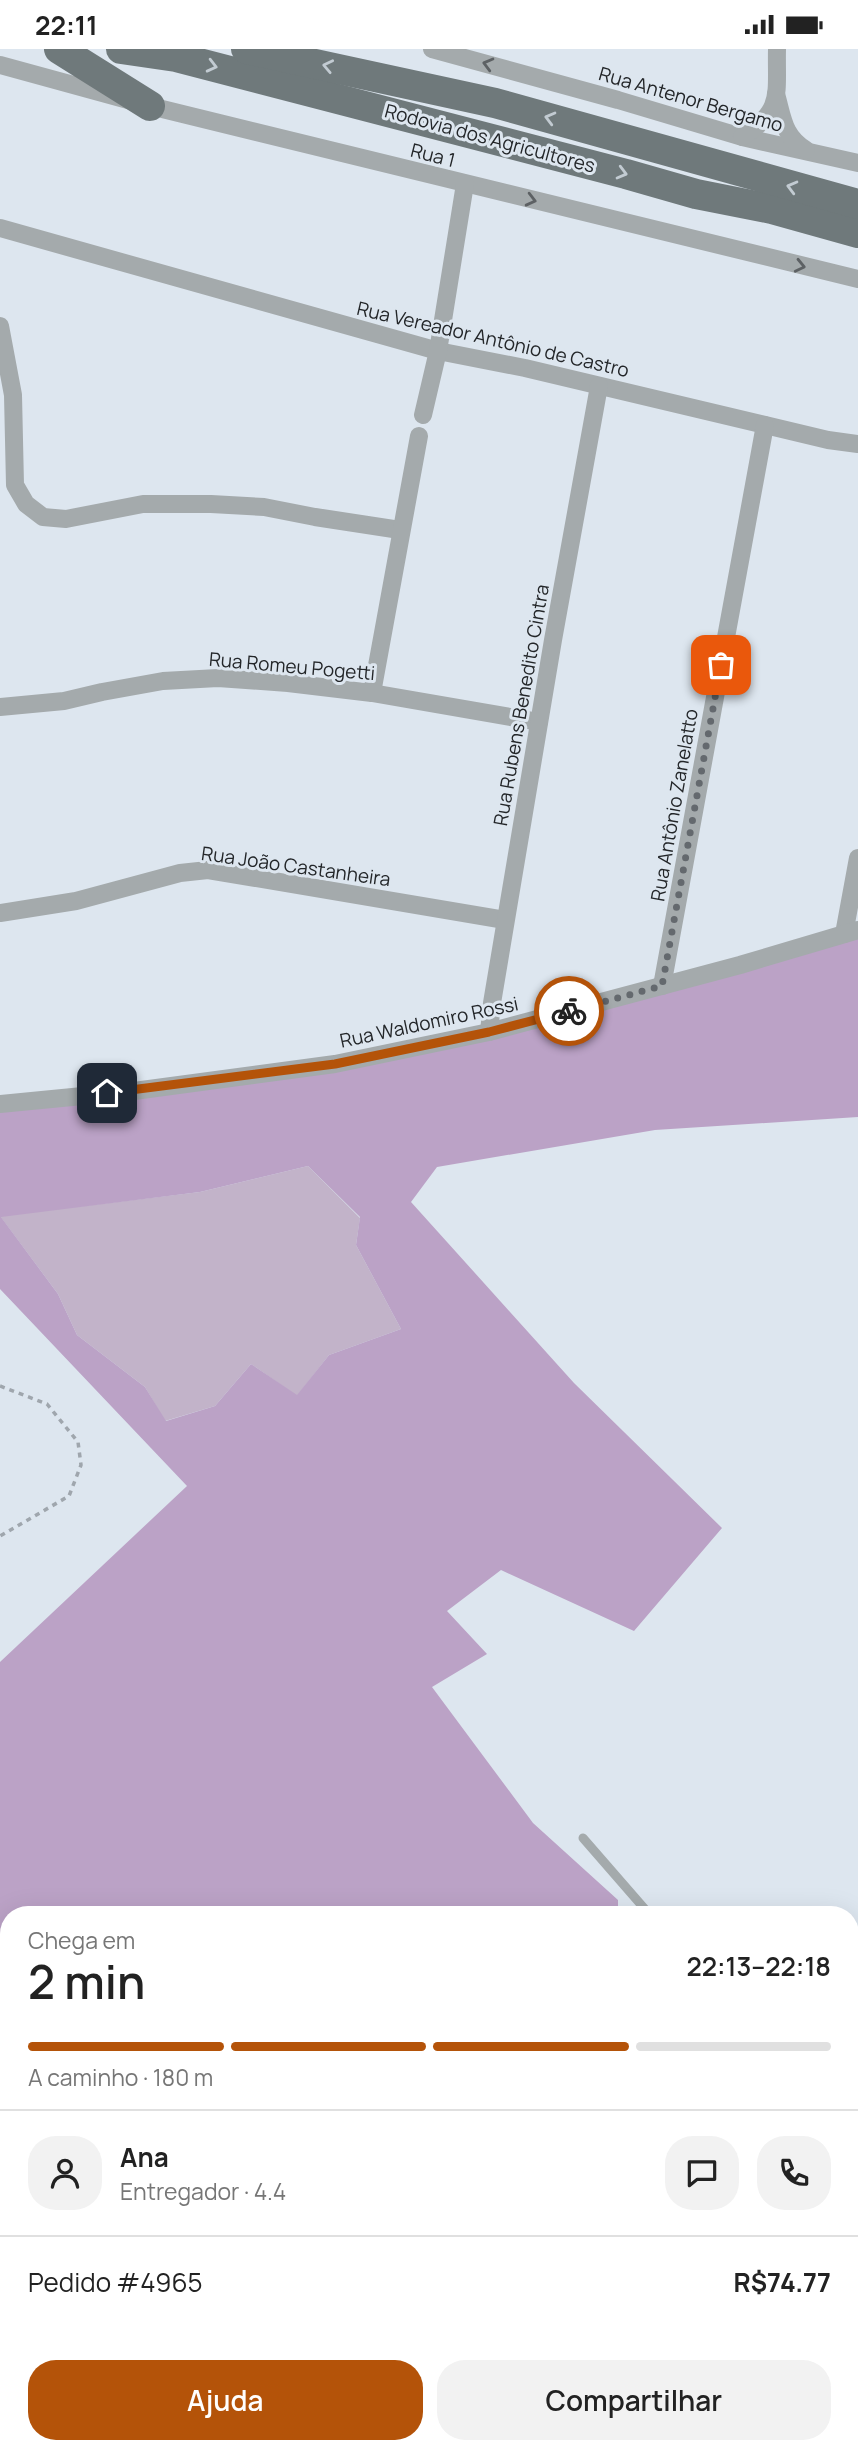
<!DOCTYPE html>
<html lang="pt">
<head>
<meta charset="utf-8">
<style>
  body { margin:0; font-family:Manrope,sans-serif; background:#f2f2f2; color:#222; height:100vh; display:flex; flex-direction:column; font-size:26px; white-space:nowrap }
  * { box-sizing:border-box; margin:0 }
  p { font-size:23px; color:#767676 }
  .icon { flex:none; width:38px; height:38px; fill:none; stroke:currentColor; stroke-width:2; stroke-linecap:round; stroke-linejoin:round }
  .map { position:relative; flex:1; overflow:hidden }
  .side { position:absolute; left:0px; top:1857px; width:859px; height:548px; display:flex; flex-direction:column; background:#fff; border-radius:28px 28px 0 0; box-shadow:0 7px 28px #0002 }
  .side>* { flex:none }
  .pin { position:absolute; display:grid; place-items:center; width:60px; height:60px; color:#fff; margin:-30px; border-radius:14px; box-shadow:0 4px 10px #0006 }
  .courier { position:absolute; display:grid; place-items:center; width:70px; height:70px; margin:-35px; border:5px solid #b45309; border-radius:50%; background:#fff; color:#222; box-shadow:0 2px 9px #0007 }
  .overview em { font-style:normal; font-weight:600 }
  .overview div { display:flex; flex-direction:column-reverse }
  .overview { display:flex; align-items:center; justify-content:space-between; height:119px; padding:0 28px }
  h1 { font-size:46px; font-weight:600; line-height:52px }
  .bar { display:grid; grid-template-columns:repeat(4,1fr); gap:10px 7px; align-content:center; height:84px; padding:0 28px }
  .bar i { height:9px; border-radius:5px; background:#e0e0e0 }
  .bar .selected { background:#b45309 }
  .bar p { grid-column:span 4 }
  .line { display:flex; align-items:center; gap:18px; padding:0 28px; border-top:2px solid #e0e0e0 }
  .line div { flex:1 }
  .round { display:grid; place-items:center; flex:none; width:74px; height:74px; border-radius:28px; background:#f2f2f2 }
  .button { display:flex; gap:14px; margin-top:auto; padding:14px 28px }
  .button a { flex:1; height:80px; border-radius:28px; background:#b45309; color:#fff; font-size:28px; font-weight:600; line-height:80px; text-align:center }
  .button a+a { background:#f2f2f2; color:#222 }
  .status { display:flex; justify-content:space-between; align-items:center; height:49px; padding:0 35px; background:#fff; direction:ltr }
  .status svg { height:19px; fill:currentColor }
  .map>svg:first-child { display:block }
  .green { fill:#c2b3c9 }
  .forest { fill:#bba2c6; fill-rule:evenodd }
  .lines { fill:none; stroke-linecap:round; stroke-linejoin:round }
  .path { stroke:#9fa6ad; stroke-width:3.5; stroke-dasharray:5 5; stroke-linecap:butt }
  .lane { stroke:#a4aaac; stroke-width:9 }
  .street { stroke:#a4aaac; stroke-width:18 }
  .primary { stroke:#6f797b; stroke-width:30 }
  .oneway { stroke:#5d6164 }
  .oneway2 { stroke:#c2cbd2 }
  .done { stroke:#64696e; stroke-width:7; stroke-dasharray:0 12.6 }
  .route { stroke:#b45309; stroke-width:9 }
  .labels { text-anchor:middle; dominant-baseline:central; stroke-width:6; stroke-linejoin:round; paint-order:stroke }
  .street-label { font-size:19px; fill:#232629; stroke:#dde6ef }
</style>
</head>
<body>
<div class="status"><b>22:11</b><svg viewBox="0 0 49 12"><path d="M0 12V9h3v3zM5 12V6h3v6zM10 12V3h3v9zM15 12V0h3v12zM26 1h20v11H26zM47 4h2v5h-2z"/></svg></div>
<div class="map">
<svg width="858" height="2404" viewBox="0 0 858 2404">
  <rect width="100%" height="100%" fill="#dde6ef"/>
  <g class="green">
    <polygon points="308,1117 360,1169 356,1196 401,1280 329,1306 297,1347 251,1315 215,1357 165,1372 145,1338 77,1286 58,1245 0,1167 200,1143"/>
    <polygon points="858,2266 858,2404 626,2404 634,2396 850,2396 851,2270"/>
  </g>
  <g class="forest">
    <path d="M 858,881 L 858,1068 L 655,1081 L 437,1118 L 411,1153 L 574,1334 L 722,1479 L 634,1582 L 501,1521 L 447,1562 L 487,1605 L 432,1638 L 533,1774 L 618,1851 L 618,1865 L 9,1866 L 9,2182 L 0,2187 L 0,1613 L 187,1437 L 0,1240 L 0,1055 L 335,1015 ZM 308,1117 L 360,1168 L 356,1196 L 401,1280 L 329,1306 L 297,1346 L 251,1315 L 215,1357 L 166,1372 L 145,1338 L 77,1286 L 58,1245 L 1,1168 L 200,1143 Z"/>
    <polygon points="0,2193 9,2197 9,2396 191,2396 182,2404 0,2404"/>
  </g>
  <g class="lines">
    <polyline class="path" points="0,1337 47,1355 78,1393 81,1416 69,1447 0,1487"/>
    <polyline class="lane" points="583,1789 650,1866"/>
    <g class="street">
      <polyline points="432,0 618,51 742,88 858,114"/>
      <polyline points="0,16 150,57 858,230"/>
      <path d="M 776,45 C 783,69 783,87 806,101"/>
      <path d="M 742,88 C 784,61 776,46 777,0"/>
      <polyline points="0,179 438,302 525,319 828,391 858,395"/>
      <polyline points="0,277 13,346 15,436 26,455 43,468 66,470 143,455 211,455 264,458 315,468 400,481"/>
      <polyline points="423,366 438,302 465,135"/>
      <polyline points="372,644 419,387"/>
      <polyline points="0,658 64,652 102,643 163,632 218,629 288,634 372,644 539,673"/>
      <polyline points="0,864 76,852 180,824 208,821 505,871"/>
      <polyline points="844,885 858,809"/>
      <polyline points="662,937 765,376"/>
      <polyline points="489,983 492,954 553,591 599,337"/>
      <polyline points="0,1055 134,1042 335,1015 489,983 740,916 858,881"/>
      <polyline points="850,2255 858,2251"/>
      <polyline points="560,2404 578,2396"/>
      <polyline points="615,2404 621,2396"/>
    </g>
    <g class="primary">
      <polyline points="59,0 150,57"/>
      <polyline points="121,0 176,8 626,125 696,145 772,160 858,184"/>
      <polyline points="246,0 495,54 858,155"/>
    </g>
  </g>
  <defs><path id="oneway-chevron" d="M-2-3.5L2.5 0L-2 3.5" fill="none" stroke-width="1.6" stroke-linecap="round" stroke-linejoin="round" transform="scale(1.75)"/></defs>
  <g class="oneway">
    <use href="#oneway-chevron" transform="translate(488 15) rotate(-165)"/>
    <use href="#oneway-chevron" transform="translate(531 151) rotate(14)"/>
    <use href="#oneway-chevron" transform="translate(800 217) rotate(13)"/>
  </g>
  <g class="oneway2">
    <use href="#oneway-chevron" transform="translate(212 17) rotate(14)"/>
    <use href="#oneway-chevron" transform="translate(328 17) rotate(-168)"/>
    <use href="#oneway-chevron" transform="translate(550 69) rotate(-165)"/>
    <use href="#oneway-chevron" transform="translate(622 124) rotate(15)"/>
    <use href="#oneway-chevron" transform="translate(792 138) rotate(-165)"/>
  </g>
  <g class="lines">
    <polyline class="done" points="569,962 662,937 721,616"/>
    <polyline class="route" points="107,1044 335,1015 489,983 569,962"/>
  </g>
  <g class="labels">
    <g class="street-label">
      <text transform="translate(691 50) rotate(16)">Rua Antenor Bergamo</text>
      <text transform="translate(490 89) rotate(15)">Rodovia dos Agricultores</text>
      <text transform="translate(433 106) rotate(14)">Rua 1</text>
      <text transform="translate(493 290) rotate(13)">Rua Vereador Antônio de Castro</text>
      <text transform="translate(292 617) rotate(5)">Rua Romeu Pogetti</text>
      <text transform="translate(521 656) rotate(-80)">Rua Rubens Benedito Cintra</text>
      <text transform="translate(674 756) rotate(-80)">Rua Antônio Zanelatto</text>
      <text transform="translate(296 817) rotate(8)">Rua João Castanheira</text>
      <text transform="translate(429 973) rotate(-12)">Rua Waldomiro Rossi</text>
    </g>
  </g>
</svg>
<div class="pin" style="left:721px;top:616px;background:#ea580c"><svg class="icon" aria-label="bag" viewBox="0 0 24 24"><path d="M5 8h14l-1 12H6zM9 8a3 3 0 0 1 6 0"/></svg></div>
<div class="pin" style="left:107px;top:1044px;background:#1f2937"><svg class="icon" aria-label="home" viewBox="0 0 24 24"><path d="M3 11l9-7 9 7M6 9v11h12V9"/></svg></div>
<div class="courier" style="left:569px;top:962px"><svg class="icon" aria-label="bike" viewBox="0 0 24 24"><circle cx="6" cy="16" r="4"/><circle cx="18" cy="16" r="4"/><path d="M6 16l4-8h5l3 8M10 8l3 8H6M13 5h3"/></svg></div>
<section class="side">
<div class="overview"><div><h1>2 min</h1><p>Chega em</p></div><em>22:13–22:18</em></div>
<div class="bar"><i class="selected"></i><i class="selected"></i><i class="selected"></i><i></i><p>A caminho · 180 m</p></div>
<div class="line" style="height:126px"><a class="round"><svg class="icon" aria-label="person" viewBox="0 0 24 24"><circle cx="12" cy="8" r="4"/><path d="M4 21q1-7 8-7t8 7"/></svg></a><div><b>Ana</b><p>Entregador · 4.4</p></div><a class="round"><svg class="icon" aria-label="chat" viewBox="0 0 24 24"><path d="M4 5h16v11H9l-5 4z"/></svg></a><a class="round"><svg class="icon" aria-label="phone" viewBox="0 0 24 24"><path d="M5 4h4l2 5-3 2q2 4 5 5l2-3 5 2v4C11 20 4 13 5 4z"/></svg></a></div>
<div class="line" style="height:91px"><div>Pedido #4965</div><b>R$74.77</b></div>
<div class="button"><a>Ajuda</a><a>Compartilhar</a></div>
</section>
</div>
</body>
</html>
